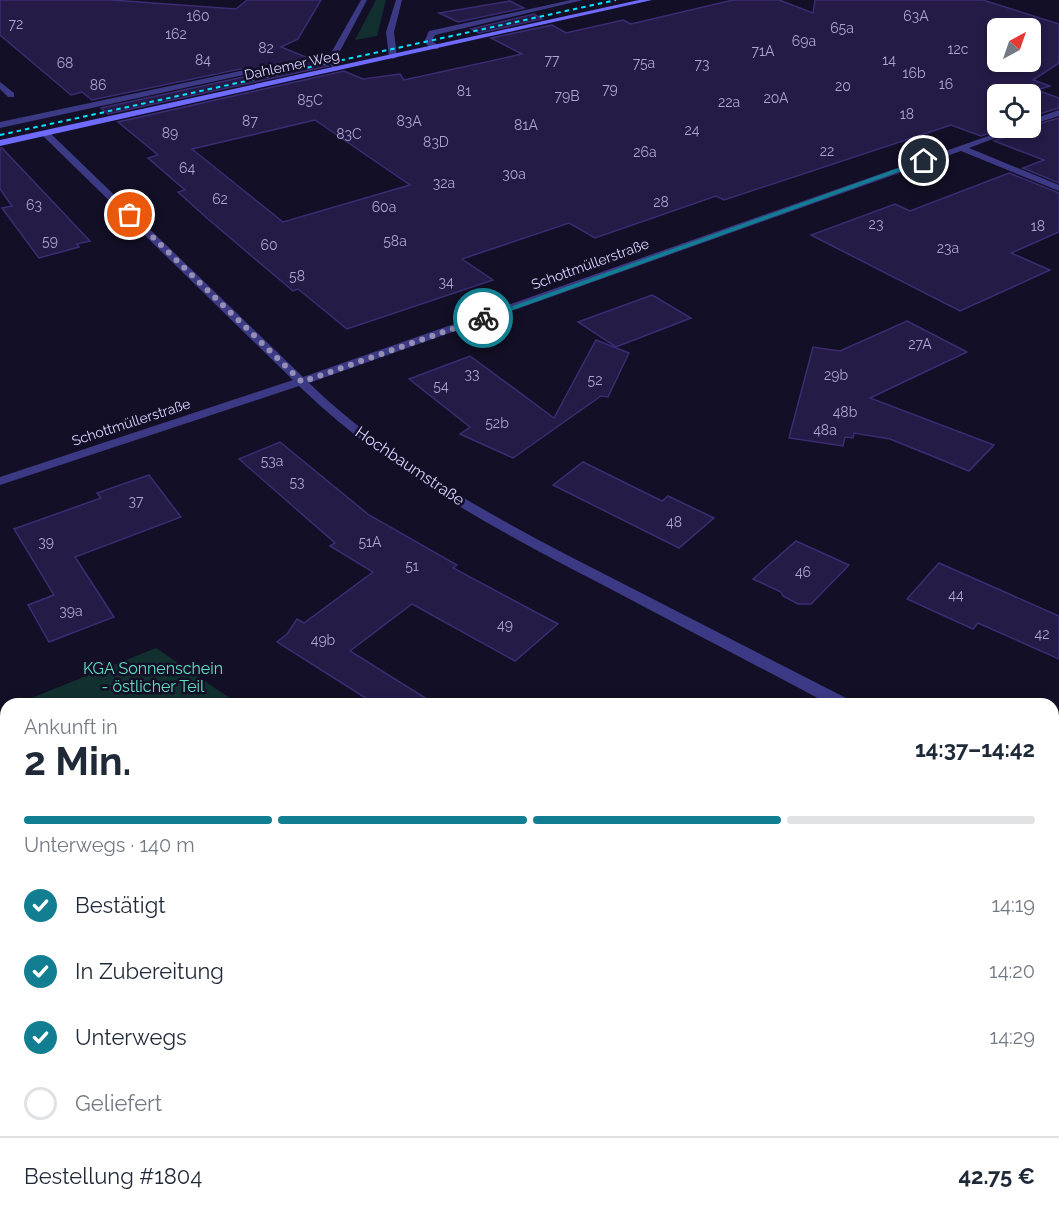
<!DOCTYPE html>
<html lang="de">
<head>
<meta charset="utf-8">
<style>
  body { margin:0; font-family:Raleway,sans-serif; background:#f6f6f7; color:#1f2937; height:100vh; display:flex; flex-direction:column; font-size:22px; white-space:nowrap }
  * { box-sizing:border-box; margin:0 }
  p { font-size:20px; color:#747a83 }
  .icon { flex:none; width:33px; height:33px; fill:none; stroke:currentColor; stroke-width:2; stroke-linecap:round; stroke-linejoin:round }
  .map { position:relative; flex:1; overflow:hidden }
  .sheet { position:absolute; left:0px; top:698px; width:1059px; height:530px; display:flex; flex-direction:column; background:#fff; border-radius:18px 18px 0 0; box-shadow:0 3px 9px #0003 }
  .sheet>* { flex:none }
  .needle { width:39px; rotate:40deg }
  .fabs { position:absolute; left:987px; top:18px; display:grid; gap:12px }
  .fabs a { display:grid; place-items:center; width:54px; height:54px; border-radius:9px; background:#fff; box-shadow:0 3px 9px #0003; font-size:30px }
  .pin { position:absolute; display:grid; place-items:center; width:51px; height:51px; color:#fff; margin:-26px; border:3px solid #fff; border-radius:50%; box-shadow:0 2px 6px #0007 }
  .courier { position:absolute; display:grid; place-items:center; width:60px; height:60px; margin:-30px; border:4px solid #117e91; border-radius:50%; background:#fff; color:#222; box-shadow:0 2px 8px #0007 }
  .overview em { font-style:normal; font-weight:700 }
  .overview div { display:flex; flex-direction:column-reverse }
  .overview { display:flex; align-items:center; justify-content:space-between; height:102px; padding:0 24px }
  h1 { font-size:39px; font-weight:700; line-height:45px }
  .bar { display:grid; grid-template-columns:repeat(4,1fr); gap:9px 6px; align-content:center; height:72px; padding:0 24px }
  .bar i { height:8px; border-radius:4px; background:#e0e1e3 }
  .bar .active { background:#117e91 }
  .bar p { grid-column:span 4 }
  .line { display:flex; align-items:center; gap:15px; padding:0 24px; border-top:2px solid #e0e1e3 }
  .line div { flex:1 }
  ol { padding:0 24px; list-style:none }
  li { display:flex; align-items:center; gap:18px; height:66px }
  li p { margin-inline-start:auto }
  li .icon { padding:6px; border-radius:50%; background:#117e91; color:#fff; stroke-width:4 }
  li:last-child { color:#747a83 }
  li i { width:33px; height:33px; border:3px solid #e0e1e3; border-radius:50% }
  .map>svg:first-child { display:block }
  .green { fill:#12302f }
  .building { fill:#241b47; stroke:#3b2d73; stroke-width:1.5; fill-rule:evenodd }
  .lines { fill:none; stroke-linecap:round; stroke-linejoin:round }
  .minor { fill:#3d3a85; fill-rule:evenodd }
  .tertiary { fill:#3d3a85; fill-rule:evenodd }
  .secondary { fill:#6f6bff; fill-rule:evenodd }
  .rail { stroke:#00e5ff; stroke-width:2; stroke-dasharray:4.5 4; stroke-linecap:butt }
  .route { fill:#117e91 }
  .done { stroke:#948fb3; stroke-width:6; stroke-dasharray:0 10.8 }
  .labels { text-anchor:middle; dominant-baseline:central; stroke-width:5; stroke-linejoin:round; paint-order:stroke }
  .number-label { font-size:14px; fill:#aca6d1 }
  .far-street-label { font-size:14px; fill:#d9d4ff; stroke:#130f26 }
  .street-label { font-size:16px; fill:#d9d4ff; stroke:#130f26 }
  .park-label { font-size:16px; fill:#5fe0c0; stroke:#130f26 }
</style>
</head>
<body>
<div class="map">
<svg width="1059" height="1226" viewBox="0 0 1059 1226">
  <rect width="100%" height="100%" fill="#130f26"/>
  <g class="green">
    <polygon points="376,0 386,0 377,36 355,40"/>
    <polygon points="156,648 237,703 18,703 34,697"/>
    <polygon points="6,708 6,1221 993,1221 1001,1226 0,1226 0,711"/>
  </g>
  <g class="building">
    <polygon points="0,0 112,0 236,9 247,0 321,0 298,39 281,47 328,66 108,114 101,108 248,76 251,71 245,68 92,100 82,92 71,95 0,35"/>
    <path d="M 733,0 L 779,0 L 813,13 L 815,0 L 983,0 L 1059,24 L 1059,63 L 1033,80 L 1050,86 L 1037,90 L 1059,98 L 1059,108 L 1030,117 L 1030,94 L 998,94 L 998,128 L 1006,128 L 981,136 L 951,125 L 724,200 L 716,196 L 595,238 L 569,223 L 462,259 L 493,280 L 347,329 L 298,289 L 293,291 L 208,219 L 178,192 L 185,190 L 148,158 L 158,155 L 118,122 L 344,71 L 363,79 L 400,74 L 404,80 L 522,54 L 491,38 L 552,25 L 566,33 L 623,20 L 631,24 ZM 998,28 L 1030,28 L 1030,62 L 998,62 ZM 315,120 L 410,185 L 283,222 L 192,149 Z"/>
    <polygon points="510,1 524,8 458,22 439,13"/>
    <polygon points="534,14 542,19 479,33 471,29"/>
    <polygon points="1059,118 1059,183 1023,168 1044,160 994,141 1023,130 1024,128"/>
    <polygon points="0,148 2,148 90,241 77,244 79,247 39,258 2,208 12,206 0,189"/>
    <polygon points="1009,173 1059,193 1059,232 1011,253 1050,270 960,311 811,235 895,204 910,211"/>
    <polygon points="652,295 691,318 616,347 578,322"/>
    <polygon points="907,321 967,352 870,398 994,445 969,471 890,439 854,433 853,438 845,437 843,446 789,438 813,347 840,351"/>
    <polygon points="596,340 629,353 608,397 601,396 513,458 460,434 470,427 409,379 470,356 554,418"/>
    <polygon points="280,442 369,515 457,565 453,568 558,624 515,661 412,604 350,651 435,704 375,704 277,642 287,634 297,619 304,623 373,572 330,546 335,543 239,459"/>
    <polygon points="583,462 662,501 668,496 714,518 679,548 553,485"/>
    <polygon points="149,475 181,517 75,557 114,617 49,642 28,605 54,595 14,529 101,498 97,493"/>
    <polygon points="796,541 849,565 811,604 798,604 783,596 781,592 753,579"/>
    <polygon points="939,563 1059,616 1059,659 978,623 973,629 907,599"/>
  </g>
  <g class="lines">
    <g class="minor">
      <polygon points="571,0 583,0 435,35 432,41 438,45 438,49 432,49 424,42 429,31"/>
      <polygon points="245,70 249,72 248,74 0,128 0,122"/>
      <polygon points="0,82 14,93 14,97 8,97 0,89"/>
      <polygon points="1059,110 1059,116 1030,125 1030,120"/>
      <path d="M 1011,128 L 1022,128 L 969,148 L 1059,185 L 1059,191 L 961,151 L 309,383 C 396,467 507,524 614,579 C 693,619 771,660 850,700 L 852,704 L 829,704 C 754,664 678,625 603,585 C 495,529 386,471 299,386 L 0,485 L 0,477 L 293,380 L 42,135 L 42,131 L 48,131 L 303,377 Z"/>
      <polygon points="1053,804 1059,806 1059,821 1053,819"/>
    </g>
    <g class="tertiary">
      <polygon points="361,0 367,0 339,53 337,63 342,69 335,71 329,63 331,53"/>
      <polygon points="396,0 402,0 394,32 397,57 393,59 389,57 386,32"/>
    </g>
    <polygon class="secondary" points="639,0 652,0 0,146 0,140"/>
    <polyline class="rail" points="0,135 616,0"/>
  </g>
  <polygon class="route" points="924,159 926,162 485,320 479,318"/>
  <g class="lines">
    <polyline class="done" points="130,215 302,382 483,318"/>
  </g>
  <g class="labels">
    <g class="number-label">
      <text x="198" y="16">160</text>
      <text x="916" y="16">63A</text>
      <text x="16" y="24">72</text>
      <text x="842" y="28">65a</text>
      <text x="176" y="34">162</text>
      <text x="804" y="41">69a</text>
      <text x="266" y="48">82</text>
      <text x="958" y="49">12c</text>
      <text x="763" y="51">71A</text>
      <text x="203" y="60">84</text>
      <text x="552" y="60">77</text>
      <text x="889" y="60">14</text>
      <text x="65" y="63">68</text>
      <text x="644" y="63">75a</text>
      <text x="702" y="64">73</text>
      <text x="914" y="73">16b</text>
      <text x="946" y="84">16</text>
      <text x="98" y="85">86</text>
      <text x="843" y="86">20</text>
      <text x="610" y="89">79</text>
      <text x="464" y="91">81</text>
      <text x="567" y="96">79B</text>
      <text x="776" y="98">20A</text>
      <text x="310" y="100">85C</text>
      <text x="729" y="102">22a</text>
      <text x="907" y="114">18</text>
      <text x="250" y="121">87</text>
      <text x="409" y="121">83A</text>
      <text x="526" y="125">81A</text>
      <text x="692" y="130">24</text>
      <text x="170" y="133">89</text>
      <text x="349" y="134">83C</text>
      <text x="436" y="142">83D</text>
      <text x="827" y="151">22</text>
      <text x="645" y="152">26a</text>
      <text x="187" y="168">64</text>
      <text x="514" y="174">30a</text>
      <text x="444" y="183">32a</text>
      <text x="220" y="199">62</text>
      <text x="661" y="202">28</text>
      <text x="34" y="205">63</text>
      <text x="384" y="207">60a</text>
      <text x="876" y="224">23</text>
      <text x="1038" y="226">18</text>
      <text x="50" y="241">59</text>
      <text x="395" y="241">58a</text>
      <text x="269" y="245">60</text>
      <text x="948" y="248">23a</text>
      <text x="297" y="276">58</text>
      <text x="446" y="282">34</text>
      <text x="920" y="344">27A</text>
      <text x="472" y="374">33</text>
      <text x="836" y="375">29b</text>
      <text x="595" y="380">52</text>
      <text x="441" y="386">54</text>
      <text x="845" y="412">48b</text>
      <text x="497" y="423">52b</text>
      <text x="825" y="430">48a</text>
      <text x="272" y="461">53a</text>
      <text x="297" y="482">53</text>
      <text x="136" y="501">37</text>
      <text x="674" y="522">48</text>
      <text x="46" y="542">39</text>
      <text x="370" y="542">51A</text>
      <text x="412" y="566">51</text>
      <text x="803" y="572">46</text>
      <text x="956" y="595">44</text>
      <text x="71" y="611">39a</text>
      <text x="505" y="625">49</text>
      <text x="1042" y="634">42</text>
      <text x="323" y="640">49b</text>
    </g>
    <g class="far-street-label">
      <text transform="translate(292 65) rotate(-12)">Dahlemer Weg</text>
      <text transform="translate(590 264) rotate(-20)">Schottmüllerstraße</text>
      <text transform="translate(131 422) rotate(-18)">Schottmüllerstraße</text>
    </g>
    <g class="street-label">
      <text transform="translate(410 466) rotate(34)">Hochbaumstraße</text>
    </g>
    <g class="park-label">
      <text x="153" y="668">KGA Sonnenschein<tspan x="153" dy="18">- östlicher Teil</tspan></text>
    </g>
  </g>
</svg>
<div class="fabs">
<a><svg class="needle" viewBox="-14 -14 28 28"><path d="M0-13l5 13h-10z" fill="#e53935"/><path d="M0 13l5-13h-10z" fill="#747a83"/></svg></a>
<a><svg class="icon" aria-label="locate" viewBox="0 0 24 24"><circle cx="12" cy="12" r="6"/><path d="M12 2v4M12 18v4M2 12h4M18 12h4"/></svg></a>
</div>
<div class="pin" style="left:130px;top:215px;background:#ea580c"><svg class="icon" aria-label="bag" viewBox="0 0 24 24"><path d="M5 8h14l-1 12H6zM9 8a3 3 0 0 1 6 0"/></svg></div>
<div class="pin" style="left:924px;top:161px;background:#1f2937"><svg class="icon" aria-label="home" viewBox="0 0 24 24"><path d="M3 11l9-7 9 7M6 9v11h12V9"/></svg></div>
<div class="courier" style="left:483px;top:318px"><svg class="icon" aria-label="bike" viewBox="0 0 24 24"><circle cx="6" cy="16" r="4"/><circle cx="18" cy="16" r="4"/><path d="M6 16l4-8h5l3 8M10 8l3 8H6M13 5h3"/></svg></div>
<section class="sheet">
<div class="overview"><div><h1>2 Min.</h1><p>Ankunft in</p></div><em>14:37–14:42</em></div>
<div class="bar"><i class="active"></i><i class="active"></i><i class="active"></i><i></i><p>Unterwegs · 140 m</p></div>
<ol>
<li><svg class="icon" aria-label="check" viewBox="0 0 24 24"><path d="M5 12l5 5 9-10"/></svg>Bestätigt<p>14:19</p></li>
<li><svg class="icon" aria-label="check" viewBox="0 0 24 24"><path d="M5 12l5 5 9-10"/></svg>In Zubereitung<p>14:20</p></li>
<li><svg class="icon" aria-label="check" viewBox="0 0 24 24"><path d="M5 12l5 5 9-10"/></svg>Unterwegs<p>14:29</p></li>
<li><i></i>Geliefert</li>
</ol>
<div class="line" style="height:78px"><div>Bestellung #1804</div><b>42.75 €</b></div>
</section>
</div>
</body>
</html>
